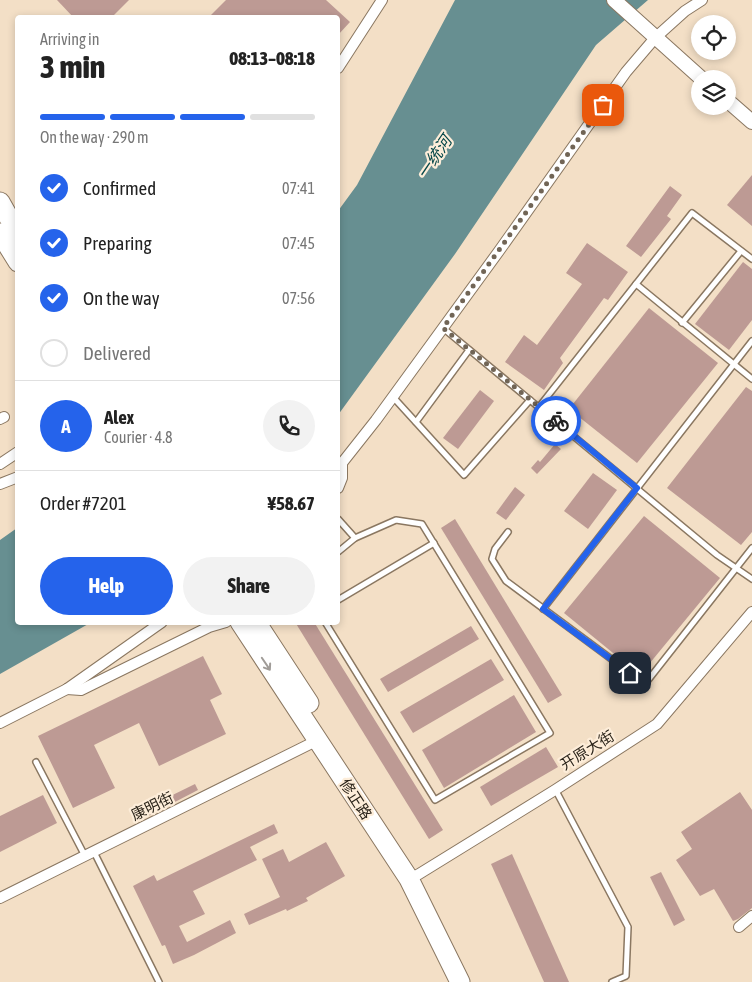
<!DOCTYPE html>
<html lang="en">
<head>
<meta charset="utf-8">
<style>
  body { margin:0; font-family:"Asap Condensed","Noto Sans SC",sans-serif; background:#f2f2f2; color:#222; height:100vh; display:flex; flex-direction:column; font-size:19px; white-space:nowrap }
  * { box-sizing:border-box; margin:0 }
  p { font-size:16px; color:#767676 }
  .icon { flex:none; width:28px; height:28px; fill:none; stroke:currentColor; stroke-width:2; stroke-linecap:round; stroke-linejoin:round }
  .map { position:relative; flex:1; overflow:hidden }
  .side { position:absolute; left:15px; top:15px; width:325px; height:610px; display:flex; flex-direction:column; background:#fff; border-radius:5px; box-shadow:0 2px 8px #0003 }
  .side>* { flex:none }
  .tools { position:absolute; left:691px; top:15px; display:grid; gap:10px }
  .tools a { display:grid; place-items:center; width:45px; height:45px; border-radius:50%; background:#fff; box-shadow:0 2px 8px #0003; font-size:25px }
  .pin { position:absolute; display:grid; place-items:center; width:42px; height:42px; color:#fff; margin:-21px; border-radius:10px; box-shadow:0 2px 8px #0006 }
  .courier { position:absolute; display:grid; place-items:center; width:50px; height:50px; margin:-25px; border:4px solid #2563eb; border-radius:50%; background:#fff; color:#222; box-shadow:0 1px 6px #0007 }
  .headline em { font-style:normal; font-weight:800 }
  .headline div { display:flex; flex-direction:column-reverse }
  .headline { display:flex; align-items:center; justify-content:space-between; height:85px; padding:0 25px }
  h1 { font-size:32px; font-weight:800; line-height:38px }
  .bar { display:grid; grid-template-columns:repeat(4,1fr); gap:8px 5px; align-content:center; height:60px; padding:0 25px }
  .bar i { height:6px; border-radius:4px; background:#e0e0e0 }
  .bar .selected { background:#2563eb }
  .bar p { grid-column:span 4 }
  .line { display:flex; align-items:center; gap:12px; padding:0 25px; border-top:1px solid #e0e0e0 }
  .line div { flex:1 }
  .round { display:grid; place-items:center; flex:none; width:52px; height:52px; border-radius:26px; background:#f2f2f2 }
  ol { padding:0 25px; list-style:none }
  li { display:flex; align-items:center; gap:15px; height:55px }
  li p { margin-inline-start:auto }
  li .icon { padding:5px; border-radius:50%; background:#2563eb; color:#fff; stroke-width:4 }
  li:last-child { color:#767676 }
  li i { width:28px; height:28px; border:2px solid #e0e0e0; border-radius:50% }
  .button { display:flex; gap:10px; margin-top:auto; padding:10px 25px }
  .button a { flex:1; height:58px; border-radius:30px; background:#2563eb; color:#fff; font-size:20px; font-weight:800; line-height:58px; text-align:center }
  .button a+a { background:#f2f2f2; color:#222 }
  .map>svg:first-child { display:block }
  .water { fill:#678f91 }
  .building { fill:#bd9a94 }
  .lines { fill:none; stroke-linecap:round; stroke-linejoin:round }
  .lane-casing { stroke:#8a7761; stroke-width:8 }
  .street-casing { stroke:#8a7761; stroke-width:12 }
  .secondary-casing { stroke:#8a7761; stroke-width:16 }
  .highway-casing { stroke:#8a7761; stroke-width:21 }
  .lane { stroke:#fff; stroke-width:5 }
  .street { stroke:#fff; stroke-width:10 }
  .secondary { stroke:#fff; stroke-width:14 }
  .highway { stroke:#fff; stroke-width:19 }
  .oneway { stroke:#a09c98 }
  .done { stroke:#716556; stroke-width:5; stroke-dasharray:0 9 }
  .route { stroke:#2563eb; stroke-width:6 }
  .labels { text-anchor:middle; dominant-baseline:central; stroke-width:4.5; stroke-linejoin:round; paint-order:stroke }
  .street-label { font-size:15px; fill:#2b241a; stroke:#fdedd9 }
  .water-label { font-size:16px; font-style:italic; fill:#044648; stroke:#fdedd9 }
</style>
</head>
<body>
<div class="map">
<svg width="752" height="982" viewBox="0 0 752 982">
  <rect width="100%" height="100%" fill="#f3dfc6"/>
  <g class="water">
    <polygon points="455,0 648,0 596,45 455,254 338,415 338,211 357,185"/>
    <polygon points="17,528 18,622 90,623 0,674 0,540"/>
  </g>
  <g class="building">
    <polygon points="57,0 129,0 111,18 74,18"/>
    <polygon points="226,0 326,0 350,22 338,35 338,18 208,18"/>
    <polygon points="752,175 752,226 727,205"/>
    <polygon points="670,186 682,195 667,216 671,219 641,257 626,246"/>
    <polygon points="587,243 628,272 608,300 604,298 560,358 563,363 544,390 505,362 524,335 537,345 582,284 566,273"/>
    <polygon points="743,262 752,269 752,320 729,350 695,324"/>
    <polygon points="649,308 718,363 637,463 569,409"/>
    <polygon points="746,387 752,391 752,532 741,545 667,488"/>
    <polygon points="480,390 494,401 458,449 443,438"/>
    <polygon points="555,444 561,449 537,474 531,468 538,460 540,462"/>
    <polygon points="593,473 617,490 588,529 564,511"/>
    <polygon points="515,487 525,495 506,520 496,513"/>
    <polygon points="644,516 720,578 640,675 564,613"/>
    <polygon points="455,519 562,695 548,703 441,528"/>
    <polygon points="295,622 314,622 443,830 429,839"/>
    <polygon points="471,626 479,639 388,692 380,679"/>
    <polygon points="203,656 222,694 210,700 226,734 159,766 139,723 94,745 115,788 73,808 38,736"/>
    <polygon points="491,659 504,680 413,733 400,712"/>
    <polygon points="514,695 536,732 444,788 422,750"/>
    <polygon points="546,747 558,767 491,806 480,787"/>
    <polygon points="195,784 198,790 146,817 142,810"/>
    <polygon points="740,792 752,810 752,908 738,919 733,921 714,889 700,896 676,860 692,849 681,832"/>
    <polygon points="43,795 57,823 0,852 0,816"/>
    <polygon points="274,824 278,833 250,847 257,860 193,891 205,914 179,926 187,942 230,920 236,933 194,955 173,964 165,945 162,946 133,886 154,875 157,881"/>
    <polygon points="326,842 345,876 306,898 308,901 287,911 286,909 249,925 244,914 280,897 262,859 283,849 289,862"/>
    <polygon points="512,854 569,982 544,982 491,864"/>
    <polygon points="661,872 685,920 674,926 650,877"/>
  </g>
  <g class="lines">
    <defs>
      <g id="lane">
        <polyline points="636,284 752,379"/>
        <polyline points="682,323 741,251"/>
        <polyline points="443,328 717,555 752,579"/>
        <polyline points="393,397 464,475 530,400"/>
        <polyline points="539,407 692,213 752,259"/>
        <polyline points="416,422 469,350"/>
        <polyline points="338,519 355,538 338,552"/>
        <polyline points="508,532 495,549 492,559 506,581 645,684 752,548"/>
        <polyline points="338,600 434,543"/>
        <polyline points="543,609 752,341"/>
        <polyline points="325,622 435,800 550,733 422,524 396,520 355,538"/>
        <polyline points="36,762 85,856"/>
        <polyline points="555,789 628,927 626,976 612,982"/>
        <polyline points="94,852 159,982"/>
      </g>
      <g id="street">
        <polyline points="338,68 382,0"/>
        <polyline points="0,419 4,417"/>
        <polyline points="0,464 18,452"/>
        <polyline points="0,484 18,477"/>
        <polyline points="338,488 342,478 342,463 376,420 499,251 626,72 655,38 685,11 702,0"/>
        <polyline points="67,689 81,690 209,627 226,622"/>
        <polyline points="0,723 67,689 162,622"/>
        <polyline points="409,879 419,874 555,790 657,724 752,612"/>
        <polyline points="0,898 318,740"/>
        <polyline points="739,927 752,916"/>
      </g>
      <g id="secondary">
        <polyline points="614,0 702,79"/>
        <polyline points="728,101 752,122"/>
      </g>
      <g id="highway">
        <polyline points="0,202 18,234"/>
        <polyline points="0,233 18,262"/>
        <polyline points="240,622 409,879 460,982"/>
        <polyline points="256,622 309,703"/>
      </g>
    </defs>
    <use href="#lane" class="lane-casing"/>
    <use href="#street" class="street-casing"/>
    <use href="#secondary" class="secondary-casing"/>
    <use href="#highway" class="highway-casing"/>
    <use href="#lane" class="lane"/>
    <use href="#street" class="street"/>
    <use href="#secondary" class="secondary"/>
    <use href="#highway" class="highway"/>
  </g>
  <defs><path id="oneway-shaft" d="M-6 0H5M1.5-3L5.5 0L1.5 3" fill="none" stroke-width="1.6" stroke-linecap="round" stroke-linejoin="round" transform="scale(1.25)"/></defs>
  <use class="oneway" href="#oneway-shaft" transform="translate(266 664) rotate(56)"/>
  <g class="lines">
    <polyline class="done" points="556,421 443,328 603,105"/>
    <polyline class="route" points="556,421 637,488 543,609 630,673"/>
  </g>
  <g class="labels">
    <g class="street-label">
      <text transform="translate(587 750) rotate(-32)">开原大街</text>
      <text transform="translate(356 799) rotate(57)">修正路</text>
      <text transform="translate(152 806) rotate(-26)">康明街</text>
    </g>
    <g class="water-label">
      <text transform="translate(434 157) rotate(-56)">一统河</text>
    </g>
  </g>
</svg>
<div class="tools">
<a><svg class="icon" aria-label="locate" viewBox="0 0 24 24"><circle cx="12" cy="12" r="6"/><path d="M12 2v4M12 18v4M2 12h4M18 12h4"/></svg></a>
<a><svg class="icon" aria-label="layers" viewBox="0 0 24 24"><path d="M12 4l9 5-9 5-9-5zM3 14l9 5 9-5"/></svg></a>
</div>
<div class="pin" style="left:603px;top:105px;background:#ea580c"><svg class="icon" aria-label="bag" viewBox="0 0 24 24"><path d="M5 8h14l-1 12H6zM9 8a3 3 0 0 1 6 0"/></svg></div>
<div class="pin" style="left:630px;top:673px;background:#1f2937"><svg class="icon" aria-label="home" viewBox="0 0 24 24"><path d="M3 11l9-7 9 7M6 9v11h12V9"/></svg></div>
<div class="courier" style="left:556px;top:421px"><svg class="icon" aria-label="bike" viewBox="0 0 24 24"><circle cx="6" cy="16" r="4"/><circle cx="18" cy="16" r="4"/><path d="M6 16l4-8h5l3 8M10 8l3 8H6M13 5h3"/></svg></div>
<section class="side">
<div class="headline"><div><h1>3 min</h1><p>Arriving in</p></div><em>08:13–08:18</em></div>
<div class="bar"><i class="selected"></i><i class="selected"></i><i class="selected"></i><i></i><p>On the way · 290 m</p></div>
<ol>
<li><svg class="icon" aria-label="check" viewBox="0 0 24 24"><path d="M5 12l5 5 9-10"/></svg>Confirmed<p>07:41</p></li>
<li><svg class="icon" aria-label="check" viewBox="0 0 24 24"><path d="M5 12l5 5 9-10"/></svg>Preparing<p>07:45</p></li>
<li><svg class="icon" aria-label="check" viewBox="0 0 24 24"><path d="M5 12l5 5 9-10"/></svg>On the way<p>07:56</p></li>
<li><i></i>Delivered</li>
</ol>
<div class="line" style="height:90px"><b class="round" style="background:#2563eb;color:#fff">A</b><div><b>Alex</b><p>Courier · 4.8</p></div><a class="round"><svg class="icon" aria-label="phone" viewBox="0 0 24 24"><path d="M5 4h4l2 5-3 2q2 4 5 5l2-3 5 2v4C11 20 4 13 5 4z"/></svg></a></div>
<div class="line" style="height:65px"><div>Order #7201</div><b>¥58.67</b></div>
<div class="button"><a>Help</a><a>Share</a></div>
</section>
</div>
</body>
</html>
